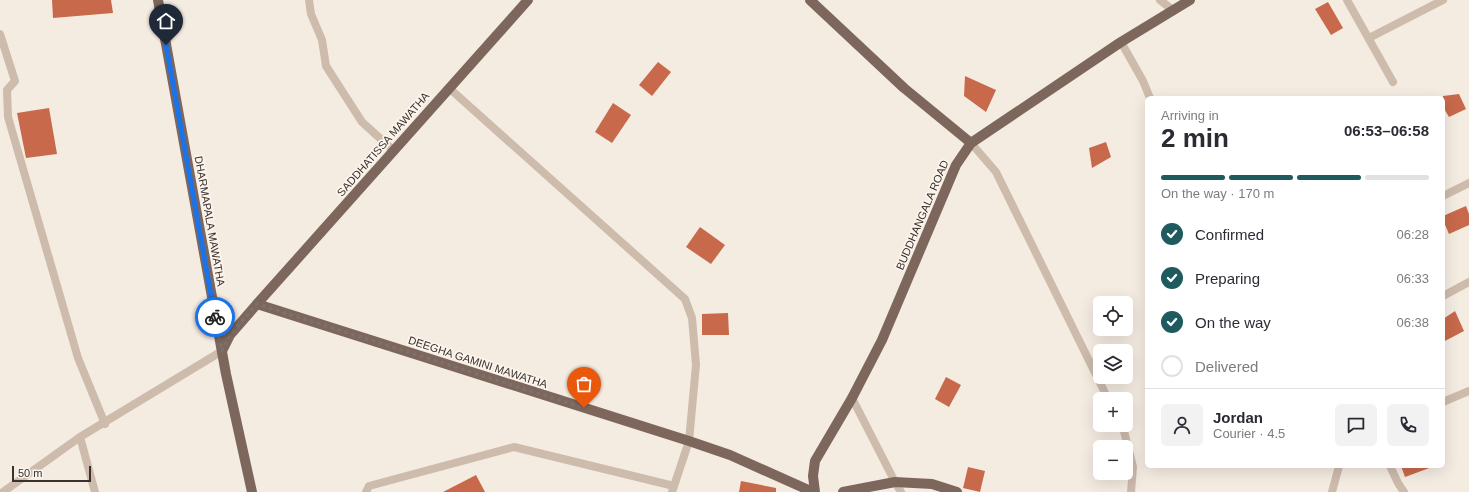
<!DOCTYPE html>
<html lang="en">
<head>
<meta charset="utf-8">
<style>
  body { margin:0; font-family:Arial,sans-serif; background:#f2f2f3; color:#2b2b33; height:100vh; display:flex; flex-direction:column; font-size:15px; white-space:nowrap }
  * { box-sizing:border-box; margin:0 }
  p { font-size:13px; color:#7c7c81 }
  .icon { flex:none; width:22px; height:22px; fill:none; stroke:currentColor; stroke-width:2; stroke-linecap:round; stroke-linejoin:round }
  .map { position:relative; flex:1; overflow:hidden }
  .drawer { position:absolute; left:1145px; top:96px; width:300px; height:372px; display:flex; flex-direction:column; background:#fff; border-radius:6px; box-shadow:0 4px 16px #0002 }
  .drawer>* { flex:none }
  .tools { position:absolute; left:1093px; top:296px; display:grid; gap:8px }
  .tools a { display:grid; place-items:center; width:40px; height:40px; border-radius:6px; background:#fff; box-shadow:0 4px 16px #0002; font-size:20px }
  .scale { position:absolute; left:12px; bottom:10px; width:79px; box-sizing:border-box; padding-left:4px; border:2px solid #3b302b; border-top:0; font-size:11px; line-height:14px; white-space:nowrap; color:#3b302b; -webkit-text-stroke:3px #fbf5ee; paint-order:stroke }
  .pin { position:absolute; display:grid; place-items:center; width:34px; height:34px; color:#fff; margin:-41px -17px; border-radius:50% 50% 50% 0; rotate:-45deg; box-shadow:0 0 4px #0007 }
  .pin .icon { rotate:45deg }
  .courier { position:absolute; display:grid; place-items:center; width:40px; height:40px; margin:-20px; border:3px solid #1a73e8; border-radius:50%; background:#fff; color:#222; box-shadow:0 1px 5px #0007 }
  .headline em { font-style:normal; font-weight:700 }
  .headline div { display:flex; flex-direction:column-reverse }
  .headline { display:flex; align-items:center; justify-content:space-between; height:68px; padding:0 16px }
  h1 { font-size:26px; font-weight:700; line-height:30px }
  .bar { display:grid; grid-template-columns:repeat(4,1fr); gap:6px 4px; align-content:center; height:48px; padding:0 16px }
  .bar i { height:5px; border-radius:3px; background:#e1e1e2 }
  .bar .on { background:#1f5a5e }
  .bar p { grid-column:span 4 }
  .line { display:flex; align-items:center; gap:10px; padding:0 16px; border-top:1px solid #e1e1e2 }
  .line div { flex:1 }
  .round { display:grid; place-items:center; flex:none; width:42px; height:42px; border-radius:6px; background:#f2f2f3 }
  ol { padding:0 16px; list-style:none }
  li { display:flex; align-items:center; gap:12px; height:44px }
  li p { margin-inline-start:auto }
  li .icon { padding:4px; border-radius:50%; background:#1f5a5e; color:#fff; stroke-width:4 }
  li:last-child { color:#7c7c81 }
  li i { width:22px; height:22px; border:2px solid #e1e1e2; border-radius:50% }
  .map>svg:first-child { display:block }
  .building { fill:#c8694b }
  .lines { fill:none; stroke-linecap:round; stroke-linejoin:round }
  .minor { stroke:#cdbbac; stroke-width:8 }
  .primary { stroke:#7d675c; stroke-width:10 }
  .done { stroke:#7c716b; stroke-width:4; stroke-dasharray:0 7.2 }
  .route { stroke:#1a73e8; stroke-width:5 }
  .labels { text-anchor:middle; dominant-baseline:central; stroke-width:3.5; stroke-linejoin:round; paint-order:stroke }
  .street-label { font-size:11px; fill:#3b302b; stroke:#fbf5ee }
</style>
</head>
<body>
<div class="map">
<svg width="1469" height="492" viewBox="0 0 1469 492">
  <rect width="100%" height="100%" fill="#f4ebe1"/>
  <g class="building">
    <polygon points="52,0 111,0 113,13 53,18"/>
    <polygon points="1328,2 1343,28 1331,35 1315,9"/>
    <polygon points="658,62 671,72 652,96 639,85"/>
    <polygon points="965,76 996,90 986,112 964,96"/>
    <polygon points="1459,94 1466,109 1449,117 1443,107 1443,96"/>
    <polygon points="613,103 631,115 612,143 595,132"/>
    <polygon points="49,108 57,154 26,158 17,113"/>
    <polygon points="1106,142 1111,157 1092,168 1089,148"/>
    <polygon points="1466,206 1469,214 1469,225 1449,234 1443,220 1443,216"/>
    <polygon points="700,227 725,245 711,264 686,247"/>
    <polygon points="1455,311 1464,331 1443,342 1443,319"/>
    <polygon points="728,313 729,335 702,335 702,314"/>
    <polygon points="946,377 961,385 949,407 935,399"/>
    <polygon points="1401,466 1432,466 1432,467 1405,477"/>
    <polygon points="968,467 985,471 980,492 963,488"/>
    <polygon points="476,475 485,492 443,492"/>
    <polygon points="741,481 776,488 776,492 739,492"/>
  </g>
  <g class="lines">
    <g class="minor">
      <polyline points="309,0 311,14 322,40 326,66 362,122 394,151"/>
      <polyline points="1160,0 1174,11"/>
      <polyline points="1347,0 1393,82"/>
      <polyline points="0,34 15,81 7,90 8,117 78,358 105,424"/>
      <polyline points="1369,38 1443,0"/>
      <polyline points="1121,42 1143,81 1150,98"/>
      <polyline points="449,88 685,299 692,318 696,365 689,441 672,492"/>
      <polyline points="971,143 996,172 1108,399"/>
      <polyline points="1443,196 1469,183"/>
      <polyline points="1443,296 1469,282"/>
      <polyline points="852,398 895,482 901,492"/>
      <polyline points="1443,402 1469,391"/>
      <polyline points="1121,425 1124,431 1133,467 1131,492"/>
      <polyline points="80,437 95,492"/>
      <polyline points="1390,466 1398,483 1404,492"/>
      <polyline points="3,492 80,437 222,351"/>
      <polyline points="366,492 369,486 514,447 674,486"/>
      <polyline points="1332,492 1339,466"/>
    </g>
    <g class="primary">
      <polyline points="158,0 226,374 252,492"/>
      <polyline points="810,0 904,88 971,143"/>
      <polyline points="257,304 528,0"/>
      <polyline points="222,351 230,335 257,304 689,441 730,455 813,492"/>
      <polyline points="815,492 813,476 815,461 852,398 882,340 956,165 971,143 1121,42 1190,0"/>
      <polyline points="843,492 895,482 932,484 957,492"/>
    </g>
  </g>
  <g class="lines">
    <polyline class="done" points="215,317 222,351 230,335 257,304 584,408"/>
    <polyline class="route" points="166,45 215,317"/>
  </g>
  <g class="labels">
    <g class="street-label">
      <text transform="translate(383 144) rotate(-49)">SADDHATISSA MAWATHA</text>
      <text transform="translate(922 215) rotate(-67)">BUDDHANGALA ROAD</text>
      <text transform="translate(210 221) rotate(80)">DHARMAPALA MAWATHA</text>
      <text transform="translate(478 362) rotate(18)">DEEGHA GAMINI MAWATHA</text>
    </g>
  </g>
</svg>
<div class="tools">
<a><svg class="icon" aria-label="locate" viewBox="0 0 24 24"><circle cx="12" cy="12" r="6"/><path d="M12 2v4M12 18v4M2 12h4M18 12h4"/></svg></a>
<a><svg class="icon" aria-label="layers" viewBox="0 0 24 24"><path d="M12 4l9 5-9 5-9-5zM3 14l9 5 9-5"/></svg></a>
<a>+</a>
<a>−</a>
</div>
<div class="scale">50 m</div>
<div class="pin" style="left:584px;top:408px;background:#ea580c"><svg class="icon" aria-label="bag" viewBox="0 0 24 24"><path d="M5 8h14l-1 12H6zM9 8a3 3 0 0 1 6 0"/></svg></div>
<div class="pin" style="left:166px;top:45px;background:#1f2937"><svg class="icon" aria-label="home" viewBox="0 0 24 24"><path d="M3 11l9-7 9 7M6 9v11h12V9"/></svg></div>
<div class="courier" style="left:215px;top:317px"><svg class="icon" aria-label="bike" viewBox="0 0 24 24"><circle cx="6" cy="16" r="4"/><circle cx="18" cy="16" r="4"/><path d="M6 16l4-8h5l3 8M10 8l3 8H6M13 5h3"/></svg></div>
<section class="drawer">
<div class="headline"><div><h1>2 min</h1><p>Arriving in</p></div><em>06:53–06:58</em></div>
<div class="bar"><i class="on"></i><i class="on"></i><i class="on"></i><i></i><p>On the way · 170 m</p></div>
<ol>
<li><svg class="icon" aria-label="check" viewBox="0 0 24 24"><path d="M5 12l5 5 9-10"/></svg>Confirmed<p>06:28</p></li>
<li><svg class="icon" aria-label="check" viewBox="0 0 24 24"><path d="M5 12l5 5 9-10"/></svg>Preparing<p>06:33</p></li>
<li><svg class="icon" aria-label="check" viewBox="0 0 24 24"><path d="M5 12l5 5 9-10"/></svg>On the way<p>06:38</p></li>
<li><i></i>Delivered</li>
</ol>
<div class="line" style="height:72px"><a class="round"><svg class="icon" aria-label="person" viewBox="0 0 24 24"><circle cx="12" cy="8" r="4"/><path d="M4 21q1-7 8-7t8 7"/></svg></a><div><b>Jordan</b><p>Courier · 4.5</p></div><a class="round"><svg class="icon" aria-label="chat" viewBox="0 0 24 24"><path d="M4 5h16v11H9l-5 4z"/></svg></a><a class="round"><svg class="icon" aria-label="phone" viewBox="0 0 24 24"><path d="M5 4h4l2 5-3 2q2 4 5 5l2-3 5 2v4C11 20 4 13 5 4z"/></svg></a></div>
</section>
</div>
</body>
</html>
